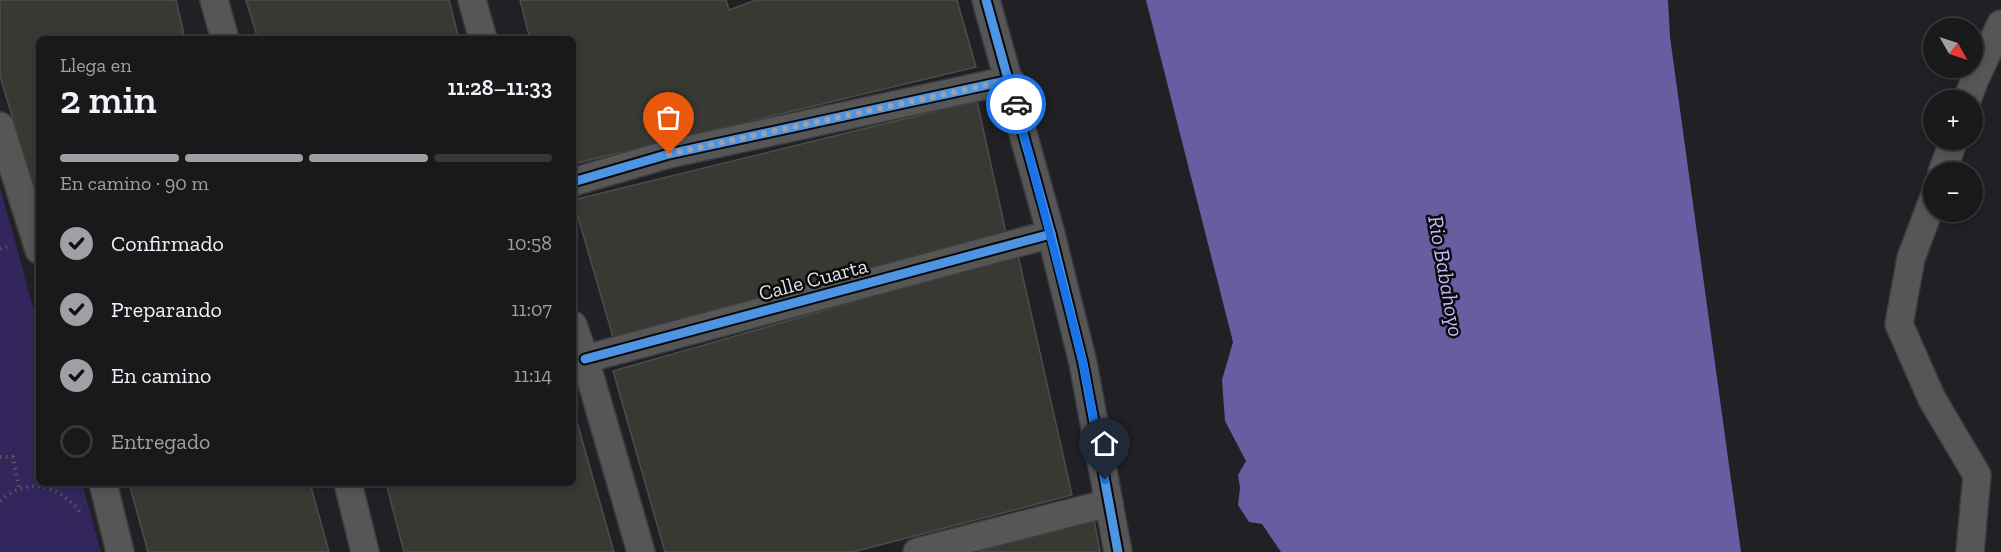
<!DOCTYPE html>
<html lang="es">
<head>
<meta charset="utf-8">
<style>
  body { margin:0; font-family:"Zilla Slab",serif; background:#262528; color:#f1f3f6; height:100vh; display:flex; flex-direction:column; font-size:22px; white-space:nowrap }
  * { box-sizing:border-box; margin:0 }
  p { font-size:20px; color:#9fa0a3 }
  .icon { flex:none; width:33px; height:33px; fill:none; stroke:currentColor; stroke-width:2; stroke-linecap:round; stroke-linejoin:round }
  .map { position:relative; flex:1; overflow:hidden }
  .side { position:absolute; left:36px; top:36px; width:540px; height:450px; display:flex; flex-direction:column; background:#19181b; border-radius:9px; box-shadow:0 3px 9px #0003,0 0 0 2px #37373a }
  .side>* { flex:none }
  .needle { width:39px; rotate:129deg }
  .controls { position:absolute; left:1923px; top:18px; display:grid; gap:12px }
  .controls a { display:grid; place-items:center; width:60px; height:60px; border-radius:50%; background:#19181b; box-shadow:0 3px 9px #0003,0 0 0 2px #37373a; font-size:30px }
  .pin { position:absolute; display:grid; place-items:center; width:51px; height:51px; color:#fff; margin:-62px -26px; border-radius:50% 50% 50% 0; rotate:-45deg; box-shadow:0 0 6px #0007 }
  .pin .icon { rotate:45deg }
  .courier { position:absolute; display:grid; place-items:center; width:60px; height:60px; margin:-30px; border:4px solid #1a73e8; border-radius:50%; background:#fff; color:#222; box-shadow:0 2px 8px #0007 }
  .head em { font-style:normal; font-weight:600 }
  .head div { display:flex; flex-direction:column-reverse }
  .head { display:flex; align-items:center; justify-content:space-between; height:102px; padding:0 24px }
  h1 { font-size:39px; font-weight:600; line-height:45px }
  .bar { display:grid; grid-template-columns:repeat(4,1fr); gap:9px 6px; align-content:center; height:72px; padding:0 24px }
  .bar i { height:8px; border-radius:4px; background:#37373a }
  .bar .on { background:#a09fa3 }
  .bar p { grid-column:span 4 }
  ol { padding:0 24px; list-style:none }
  li { display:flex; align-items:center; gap:18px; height:66px }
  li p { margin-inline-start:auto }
  li .icon { padding:6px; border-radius:50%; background:#a09fa3; color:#111; stroke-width:4 }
  li:last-child { color:#9fa0a3 }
  li i { width:33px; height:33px; border:3px solid #37373a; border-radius:50% }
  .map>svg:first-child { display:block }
  .green { fill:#33265c }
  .water { fill:#695ca0 }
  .building { fill:#383932; stroke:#4c4c4c; stroke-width:1.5 }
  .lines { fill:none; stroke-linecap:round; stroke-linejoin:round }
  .minor-casing { stroke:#3c3c3f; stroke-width:30 }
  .path { stroke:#57575a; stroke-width:4; stroke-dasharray:1.5 4.5; stroke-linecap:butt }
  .minor { stroke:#565657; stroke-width:27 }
  .cycleway-casing { stroke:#0a090c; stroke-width:13 }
  .cycleway { stroke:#4d94e3; stroke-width:9 }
  .done { stroke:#a09fa3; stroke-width:6; stroke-dasharray:0 10.8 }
  .route { stroke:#1a73e8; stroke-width:8 }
  .labels { text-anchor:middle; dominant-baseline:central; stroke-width:5; stroke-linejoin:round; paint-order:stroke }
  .street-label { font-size:21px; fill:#e4e4e8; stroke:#0a090c }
  .water-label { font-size:22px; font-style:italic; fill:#c2b9f6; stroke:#0a090c }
</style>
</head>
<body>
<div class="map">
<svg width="2001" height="552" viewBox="0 0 2001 552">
  <rect width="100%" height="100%" fill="#212024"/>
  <polygon class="green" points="0,187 39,329 39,483 82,483 101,552 0,552"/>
  <polygon class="water" points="1146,0 1668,0 1670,37 1741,552 1281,552 1262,524 1249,522 1238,505 1240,488 1238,475 1246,461 1225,421 1222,380 1233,342"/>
  <g class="building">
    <polygon points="0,0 176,0 185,39 39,39 39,206 0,76"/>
    <polygon points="246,0 449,0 459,39 258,39"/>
    <polygon points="520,0 726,0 729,10 756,0 957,0 976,67 573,164 573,39 530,39"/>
    <polygon points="977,101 1006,233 613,337 573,200"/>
    <polygon points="1018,255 1072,495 853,552 665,552 613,371"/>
    <polygon points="573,408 614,552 404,552 386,483 573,483"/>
    <polygon points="129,483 310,483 329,552 148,552"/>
    <polygon points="1094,519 1100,552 976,552"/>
  </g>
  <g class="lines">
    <defs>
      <g id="minor">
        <polyline points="214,0 225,39"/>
        <polyline points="472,0 483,39"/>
        <polyline points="986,0 1051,234 1083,363 1118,552"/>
        <polyline points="1967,100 1975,79 2001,24"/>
        <polyline points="0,126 39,250"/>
        <polyline points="1942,172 1954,140"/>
        <polyline points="573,182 669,154 1010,80"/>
        <polyline points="1934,197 1911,258 1899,324 1932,399 1977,475 1970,552"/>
        <polyline points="573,325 585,359 641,552"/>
        <polyline points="585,359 1051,234"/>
        <polyline points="103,483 120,552"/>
        <polyline points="348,483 365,552"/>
        <polyline points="917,552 1109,503"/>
      </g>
    </defs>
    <use href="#minor" class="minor-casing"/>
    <g class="path">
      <polyline points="0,249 8,246"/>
      <polyline points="0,457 13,457 19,488"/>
      <path d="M 0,501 C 29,476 58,485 80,512"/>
    </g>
    <use href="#minor" class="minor"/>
    <defs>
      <g id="cycleway">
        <polyline points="986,0 1051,234 1083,363 1118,552"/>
        <polyline points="573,182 669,154 1010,80"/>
        <polyline points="585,359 1051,234"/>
      </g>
    </defs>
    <use href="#cycleway" class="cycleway-casing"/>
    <use href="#cycleway" class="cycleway"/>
  </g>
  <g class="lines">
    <polyline class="done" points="669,154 1010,80 1016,104"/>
    <polyline class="route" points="1016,104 1083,363 1105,480"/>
  </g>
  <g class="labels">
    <g class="street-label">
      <text transform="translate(813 279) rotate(-15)">Calle Cuarta</text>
    </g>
    <g class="water-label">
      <text transform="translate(1446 276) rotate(80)">Rio Babahoyo</text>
    </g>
  </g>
</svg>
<div class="controls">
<a><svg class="needle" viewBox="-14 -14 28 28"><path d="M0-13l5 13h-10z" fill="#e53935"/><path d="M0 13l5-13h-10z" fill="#9fa0a3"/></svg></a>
<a>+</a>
<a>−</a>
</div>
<div class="pin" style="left:669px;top:154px;background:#ea580c"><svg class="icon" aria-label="bag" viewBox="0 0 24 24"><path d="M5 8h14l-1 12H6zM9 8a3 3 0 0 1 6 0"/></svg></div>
<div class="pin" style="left:1105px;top:480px;background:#1f2937"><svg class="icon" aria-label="home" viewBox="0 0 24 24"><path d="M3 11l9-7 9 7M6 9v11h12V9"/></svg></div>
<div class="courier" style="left:1016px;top:104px"><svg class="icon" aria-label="car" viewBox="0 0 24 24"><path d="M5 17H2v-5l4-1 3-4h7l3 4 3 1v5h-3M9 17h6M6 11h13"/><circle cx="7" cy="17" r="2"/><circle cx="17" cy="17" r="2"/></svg></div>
<section class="side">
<div class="head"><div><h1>2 min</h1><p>Llega en</p></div><em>11:28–11:33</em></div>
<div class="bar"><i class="on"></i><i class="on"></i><i class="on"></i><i></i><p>En camino · 90 m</p></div>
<ol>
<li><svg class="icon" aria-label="check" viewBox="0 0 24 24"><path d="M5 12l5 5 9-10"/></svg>Confirmado<p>10:58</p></li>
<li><svg class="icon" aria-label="check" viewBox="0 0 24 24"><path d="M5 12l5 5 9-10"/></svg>Preparando<p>11:07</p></li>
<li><svg class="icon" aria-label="check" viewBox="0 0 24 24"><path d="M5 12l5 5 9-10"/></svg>En camino<p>11:14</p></li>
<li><i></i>Entregado</li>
</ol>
</section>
</div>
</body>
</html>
